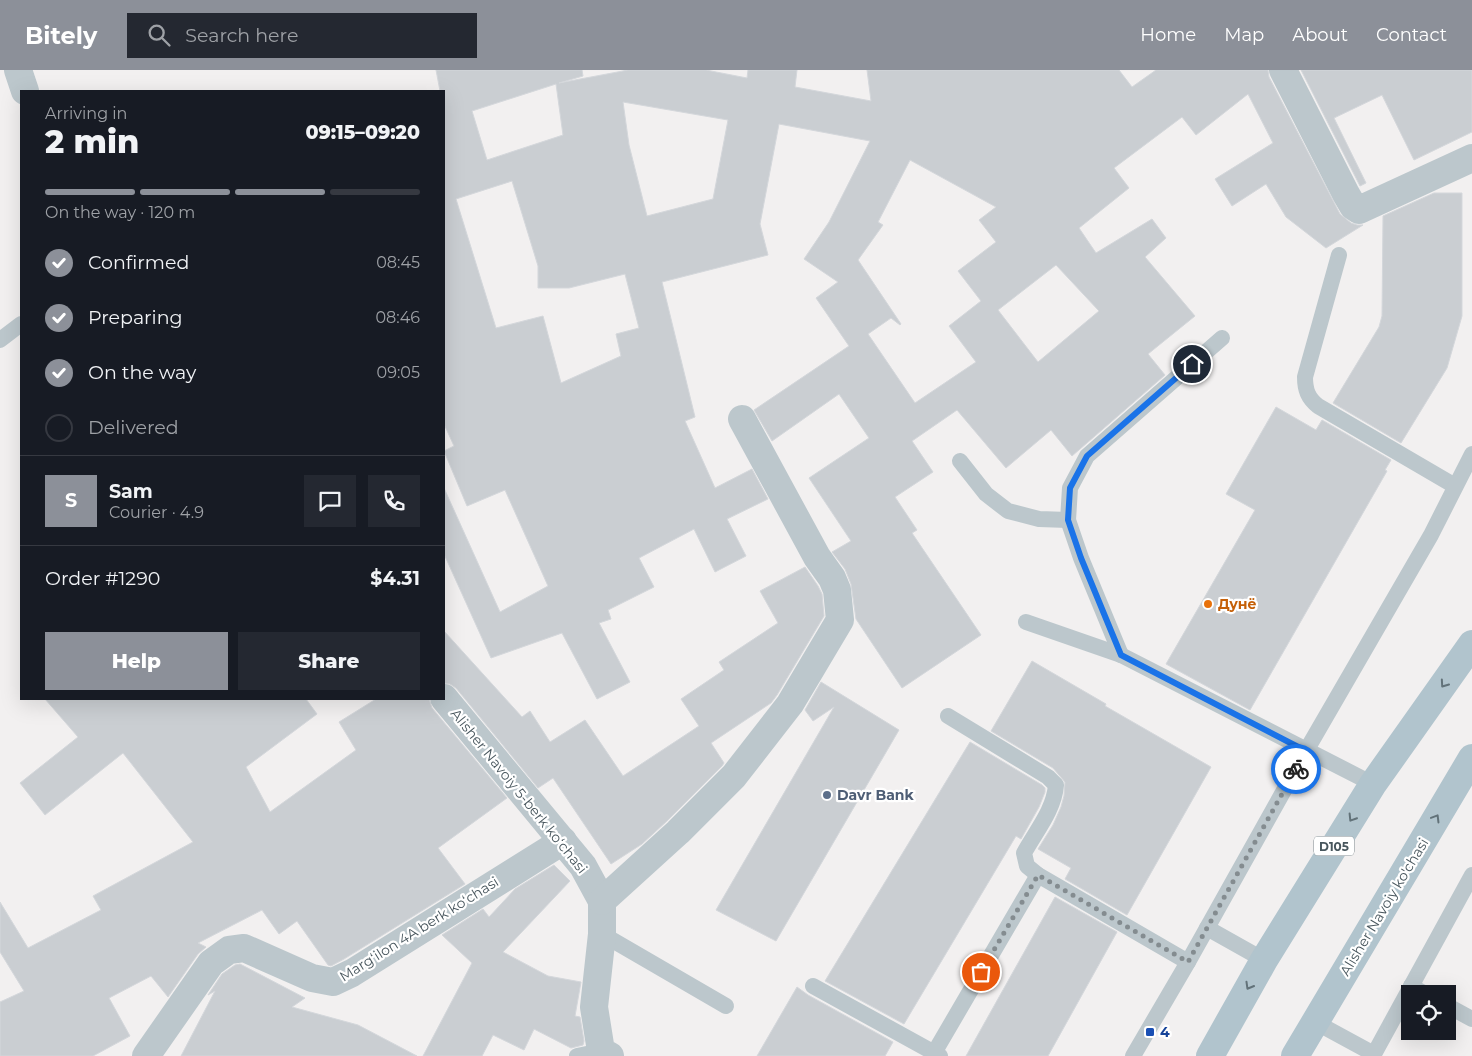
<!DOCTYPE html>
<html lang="en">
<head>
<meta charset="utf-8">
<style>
  body { margin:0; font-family:Montserrat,sans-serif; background:#242831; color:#f1f3f6; height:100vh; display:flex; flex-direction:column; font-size:19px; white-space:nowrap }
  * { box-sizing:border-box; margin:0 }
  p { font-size:16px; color:#9ea1a6 }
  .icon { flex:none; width:28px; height:28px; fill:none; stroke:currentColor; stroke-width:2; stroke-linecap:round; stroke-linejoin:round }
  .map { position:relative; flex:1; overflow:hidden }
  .panel { position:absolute; left:20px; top:20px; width:425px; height:610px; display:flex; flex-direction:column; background:#171b24; border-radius:0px; box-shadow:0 5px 20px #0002 }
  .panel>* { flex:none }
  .buttons { position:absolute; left:1401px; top:915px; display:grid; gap:10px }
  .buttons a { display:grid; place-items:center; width:55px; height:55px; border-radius:0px; background:#171b24; box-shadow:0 5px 20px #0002; font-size:25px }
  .pin { position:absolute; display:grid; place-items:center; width:42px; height:42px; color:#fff; margin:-21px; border:2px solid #fff; border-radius:50%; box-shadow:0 1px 5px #0007 }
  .courier { position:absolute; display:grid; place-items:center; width:50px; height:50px; margin:-25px; border:4px solid #1a73e8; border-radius:50%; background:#fff; color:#222; box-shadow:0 1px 6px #0007 }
  .head em { font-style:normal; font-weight:800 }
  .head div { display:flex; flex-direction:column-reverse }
  .head { display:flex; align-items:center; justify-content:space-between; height:85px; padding:0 25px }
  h1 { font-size:32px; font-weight:800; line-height:38px }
  .bar { display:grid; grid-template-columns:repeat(4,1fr); gap:8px 5px; align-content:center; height:60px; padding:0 25px }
  .bar i { height:6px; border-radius:4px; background:#363941 }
  .bar .on { background:#8c9099 }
  .bar p { grid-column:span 4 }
  .line { display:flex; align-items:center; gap:12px; padding:0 25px; border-top:1px solid #363941 }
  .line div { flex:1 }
  .round { display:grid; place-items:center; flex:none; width:52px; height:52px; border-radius:0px; background:#242831 }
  ol { padding:0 25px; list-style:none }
  li { display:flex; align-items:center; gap:15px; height:55px }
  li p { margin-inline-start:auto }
  li .icon { padding:5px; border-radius:50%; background:#8c9099; color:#fff; stroke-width:4 }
  li:last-child { color:#9ea1a6 }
  li i { width:28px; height:28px; border:2px solid #363941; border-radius:50% }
  .primary-button { display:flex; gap:10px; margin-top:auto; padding:10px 25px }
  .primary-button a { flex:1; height:58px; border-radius:0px; background:#8c9099; color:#fff; font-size:20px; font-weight:800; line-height:58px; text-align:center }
  .primary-button a+a { background:#242831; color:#f1f3f6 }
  header { display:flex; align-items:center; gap:30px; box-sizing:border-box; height:70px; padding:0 25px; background:#8c9099; color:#fff }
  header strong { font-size:24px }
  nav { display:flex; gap:28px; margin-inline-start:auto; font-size:18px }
  .search { width:350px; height:45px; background:#242831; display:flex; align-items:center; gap:12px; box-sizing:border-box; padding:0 18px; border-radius:0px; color:#9ea1a6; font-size:19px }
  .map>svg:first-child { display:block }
  .building { fill:#caced2; stroke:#d4d7db; fill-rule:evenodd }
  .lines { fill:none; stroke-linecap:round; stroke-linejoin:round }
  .service { stroke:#bcc7cc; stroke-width:16 }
  .minor { stroke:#bcc7cc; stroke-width:28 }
  .primary { stroke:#b1c4cd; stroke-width:28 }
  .oneway { stroke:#627279 }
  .done { stroke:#848c90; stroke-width:5; stroke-dasharray:0 9 }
  .route { stroke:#1a73e8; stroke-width:6 }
  .food-dot { fill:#e8710a; stroke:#fff; stroke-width:2 }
  .service-dot { fill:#5c6f8a; stroke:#fff; stroke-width:2 }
  .transit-dot { fill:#1a4fb4; stroke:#fff; stroke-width:2 }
  .labels { text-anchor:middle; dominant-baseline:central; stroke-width:4.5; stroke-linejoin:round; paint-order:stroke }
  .shield { fill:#fff; stroke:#7f898e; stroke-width:1 }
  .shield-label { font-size:12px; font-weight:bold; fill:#48565d }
  .food-label { font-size:14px; font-weight:bold; fill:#c56008; stroke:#fff; text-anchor:start }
  .street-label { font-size:14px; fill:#48565d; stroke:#fff }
  .service-label { font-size:14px; font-weight:bold; fill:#4e5e75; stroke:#fff; text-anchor:start }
  .transit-label { font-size:14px; font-weight:bold; fill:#164399; stroke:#fff; text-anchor:start }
</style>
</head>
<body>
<header>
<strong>Bitely</strong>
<div class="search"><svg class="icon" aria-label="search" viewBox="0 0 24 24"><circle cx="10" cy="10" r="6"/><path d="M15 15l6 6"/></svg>Search here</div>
<nav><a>Home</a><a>Map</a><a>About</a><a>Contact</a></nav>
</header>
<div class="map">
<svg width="1472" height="986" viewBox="0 0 1472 986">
  <rect width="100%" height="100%" fill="#f2f0f0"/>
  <g class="building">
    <path d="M 436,0 L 582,0 L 583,6 L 559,13 L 628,0 L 706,0 L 747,8 L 748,0 L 797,0 L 795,17 L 871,31 L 867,0 L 1119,0 L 1132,17 L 1156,0 L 1268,0 L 1269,7 L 1340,144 L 1351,153 L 1357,155 L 1363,155 L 1326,178 L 1286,147 L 1266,114 L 1232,136 L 1215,109 L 1273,73 L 1248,24 L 1196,65 L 1182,47 L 1114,98 L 1129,118 L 1079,158 L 1096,183 L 1152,149 L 1166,168 L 1145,187 L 1195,246 L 1148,284 L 1165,305 L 1072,386 L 1051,360 L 1006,398 L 957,340 L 912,371 L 933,402 L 895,427 L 917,460 L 912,463 L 981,565 L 902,618 L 856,549 L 851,514 L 845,499 L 832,482 L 851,471 L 809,408 L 869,368 L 839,324 L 772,371 L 754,340 L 849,276 L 816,228 L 838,212 L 804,189 L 829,152 L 870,71 L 779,54 L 760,154 L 768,185 L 662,212 L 695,347 L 685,351 L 715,418 L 752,399 L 768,429 L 727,449 L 746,486 L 715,502 L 694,459 L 639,488 L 654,517 L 608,540 L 611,549 L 599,553 L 630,612 L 597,629 L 562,563 L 491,588 L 444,484 L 444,418 L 500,542 L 548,516 L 505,420 L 467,436 L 444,381 L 454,376 L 444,354 L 444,21 L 440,21 ZM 556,14 L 563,65 L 487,90 L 472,41 ZM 623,32 L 728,50 L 713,129 L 647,146 L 629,75 ZM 910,90 L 996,137 L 979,150 L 996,172 L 958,201 L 981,231 L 949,256 L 976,292 L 915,333 L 868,264 L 891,248 L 900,255 L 901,254 L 858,190 L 883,155 L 878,152 ZM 512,111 L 538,196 L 538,218 L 569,218 L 625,204 L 639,258 L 616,264 L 621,286 L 561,313 L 543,246 L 496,258 L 456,129 ZM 1056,195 L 1099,241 L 1038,292 L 998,240 Z"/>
    <polygon points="1301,0 1472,0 1472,62 1414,90 1382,25 1334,48 1366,113 1360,116"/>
    <polygon points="1434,123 1462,123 1462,246 1447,298 1401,373 1333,333 1379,257 1382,246 1383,146"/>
    <polygon points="1276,337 1316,360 1322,350 1391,390 1385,400 1387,401 1250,640 1166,594 1255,440 1226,424"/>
    <polygon points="805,497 818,516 822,524 824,546 777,625 771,633 711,673 724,693 722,696 667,751 642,774 611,794 553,708 538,718 456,618 450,614 444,613 444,561 522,647 530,641 550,672 585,650 623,706 699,656 681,629 724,600 719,592 778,553 760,521"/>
    <polygon points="1032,591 1106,634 1105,636 1211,697 1127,845 1065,809 1071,798 1038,779 1053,755 1061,737 1064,726 1065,712 1053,698 991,661"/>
    <polygon points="821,612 899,660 776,871 716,840 834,637 813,651 805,640"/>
    <polygon points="45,629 306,629 317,644 246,697 270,742 356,680 339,652 376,629 429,629 432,638 507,728 438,778 465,814 344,889 331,896 328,895 297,851 279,864 262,840 198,873 206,877 198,884 168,927 151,906 109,928 130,966 93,986 0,986 0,932 24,921 0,882 0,832 28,878 101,840 93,826 193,772 123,683 45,745 20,713 78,667"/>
    <polygon points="970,672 1042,715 1045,718 1045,722 1039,737 1021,769 1016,766 904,954 825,911"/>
    <polygon points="554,795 570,811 503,882 548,906 581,912 575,946 580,947 584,971 583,975 571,978 534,959 524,980 493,965 482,986 423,986 472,893 442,865 483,839 489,847 515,819"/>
    <polygon points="1055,827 1117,862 1048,986 966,986"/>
    <polygon points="240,894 305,928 292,937 358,955 417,986 181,986 215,921 208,925 222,904 235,895"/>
    <polygon points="797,917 808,925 893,972 885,986 757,986"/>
  </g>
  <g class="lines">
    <g class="service">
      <path d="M 1339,185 L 1305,307 C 1305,320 1308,328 1318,336 L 1455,416"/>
      <polyline points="0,270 21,254"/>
      <polyline points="960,391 986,424 1008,441 1039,449 1068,450"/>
      <polyline points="1026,552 1121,585 1373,714"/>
      <polyline points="1121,585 1081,488 1068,450 1070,418 1087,386 1222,268"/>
      <path d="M 948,646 L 1048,707 L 1056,715 C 1054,740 1036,761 1024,783 L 1027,796 L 1038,805 L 1188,892"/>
      <polyline points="1207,858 1264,890"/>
      <polyline points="602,864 726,936"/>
      <polyline points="813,916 940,986"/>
      <polyline points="1411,916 1425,924"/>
      <polyline points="1448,936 1472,949"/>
      <polyline points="1315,952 1374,984 1472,805"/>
      <polyline points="934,983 1038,805"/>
      <polyline points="577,986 601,981"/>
      <polyline points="1133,986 1188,892 1306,681 1431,465 1472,384"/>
    </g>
    <g class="minor">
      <polyline points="18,0 25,21"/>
      <polyline points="1283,0 1346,124 1353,136 1359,140 1472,88"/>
      <polyline points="444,628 583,796 602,831 602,864 594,937 601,981 610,986"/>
      <polyline points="602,831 678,762 734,706 790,634 840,550 837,520 832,508 817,487 742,349"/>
      <polyline points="146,986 211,893 229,880 244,878 312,908 333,912 352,903 563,771"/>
    </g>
    <g class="primary">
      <polyline points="1210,986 1264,890 1373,714 1472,574"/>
      <polyline points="1295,986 1472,688"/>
    </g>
  </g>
  <defs><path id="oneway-chevron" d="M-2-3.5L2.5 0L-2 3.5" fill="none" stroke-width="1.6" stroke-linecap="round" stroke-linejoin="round" transform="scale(1.25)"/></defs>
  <g class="oneway">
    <use href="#oneway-chevron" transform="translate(1444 614) rotate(125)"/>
    <use href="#oneway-chevron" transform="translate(1352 748) rotate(122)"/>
    <use href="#oneway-chevron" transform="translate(1436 748) rotate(-59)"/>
    <use href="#oneway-chevron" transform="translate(1249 916) rotate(120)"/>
  </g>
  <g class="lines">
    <polyline class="done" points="981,902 1038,805 1188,892 1296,699"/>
    <polyline class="route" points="1192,294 1087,386 1070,418 1068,450 1081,488 1121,585 1306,681 1296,699"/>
  </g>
  <circle class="food-dot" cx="1208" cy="534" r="5"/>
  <circle class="service-dot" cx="827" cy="725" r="5"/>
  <rect class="transit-dot" x="1145" y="957" width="10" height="10" rx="2.5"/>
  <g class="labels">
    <rect class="shield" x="1314" y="766.5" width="40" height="19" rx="4"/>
    <g class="shield-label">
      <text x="1334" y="776">D105</text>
    </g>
    <g class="food-label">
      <text x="1218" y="534">Дунё</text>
    </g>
    <g class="street-label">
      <text transform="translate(519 721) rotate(51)">Alisher Navoiy 5-berk koʻchasi</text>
      <text transform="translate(1384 837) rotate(-59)">Alisher Navoiy ko'chasi</text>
      <text transform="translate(419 859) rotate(-32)">Margʻilon 4А berk koʻchasi</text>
    </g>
    <g class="service-label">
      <text x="837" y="725">Davr Bank</text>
    </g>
    <g class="transit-label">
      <text x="1160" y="962">4</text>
    </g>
  </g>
</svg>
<div class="buttons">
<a><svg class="icon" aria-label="locate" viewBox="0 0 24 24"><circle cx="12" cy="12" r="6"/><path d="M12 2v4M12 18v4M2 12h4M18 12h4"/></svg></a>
</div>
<div class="pin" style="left:981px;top:902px;background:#ea580c"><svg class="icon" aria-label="bag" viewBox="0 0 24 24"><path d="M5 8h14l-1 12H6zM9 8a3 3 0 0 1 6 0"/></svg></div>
<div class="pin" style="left:1192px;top:294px;background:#1f2937"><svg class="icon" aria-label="home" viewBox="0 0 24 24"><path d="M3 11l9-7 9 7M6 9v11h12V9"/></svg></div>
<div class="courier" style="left:1296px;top:699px"><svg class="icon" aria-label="bike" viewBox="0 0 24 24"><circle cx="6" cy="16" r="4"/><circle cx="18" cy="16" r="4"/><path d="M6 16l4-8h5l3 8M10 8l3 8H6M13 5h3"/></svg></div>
<section class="panel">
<div class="head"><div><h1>2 min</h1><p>Arriving in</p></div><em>09:15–09:20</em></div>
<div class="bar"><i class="on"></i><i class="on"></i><i class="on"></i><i></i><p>On the way · 120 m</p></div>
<ol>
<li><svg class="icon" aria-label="check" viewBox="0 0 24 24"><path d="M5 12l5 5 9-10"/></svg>Confirmed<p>08:45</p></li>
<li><svg class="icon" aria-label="check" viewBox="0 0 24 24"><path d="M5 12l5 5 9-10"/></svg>Preparing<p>08:46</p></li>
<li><svg class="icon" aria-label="check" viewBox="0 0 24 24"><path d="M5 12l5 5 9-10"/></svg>On the way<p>09:05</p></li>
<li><i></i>Delivered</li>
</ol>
<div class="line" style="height:90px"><b class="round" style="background:#8c9099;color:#fff">S</b><div><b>Sam</b><p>Courier · 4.9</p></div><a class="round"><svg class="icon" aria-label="chat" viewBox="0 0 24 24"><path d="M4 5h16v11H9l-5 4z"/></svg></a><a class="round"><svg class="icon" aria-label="phone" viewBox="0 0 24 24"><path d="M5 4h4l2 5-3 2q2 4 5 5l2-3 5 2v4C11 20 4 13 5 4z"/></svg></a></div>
<div class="line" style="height:65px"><div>Order #1290</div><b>$4.31</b></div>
<div class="primary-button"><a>Help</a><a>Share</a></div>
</section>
</div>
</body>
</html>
